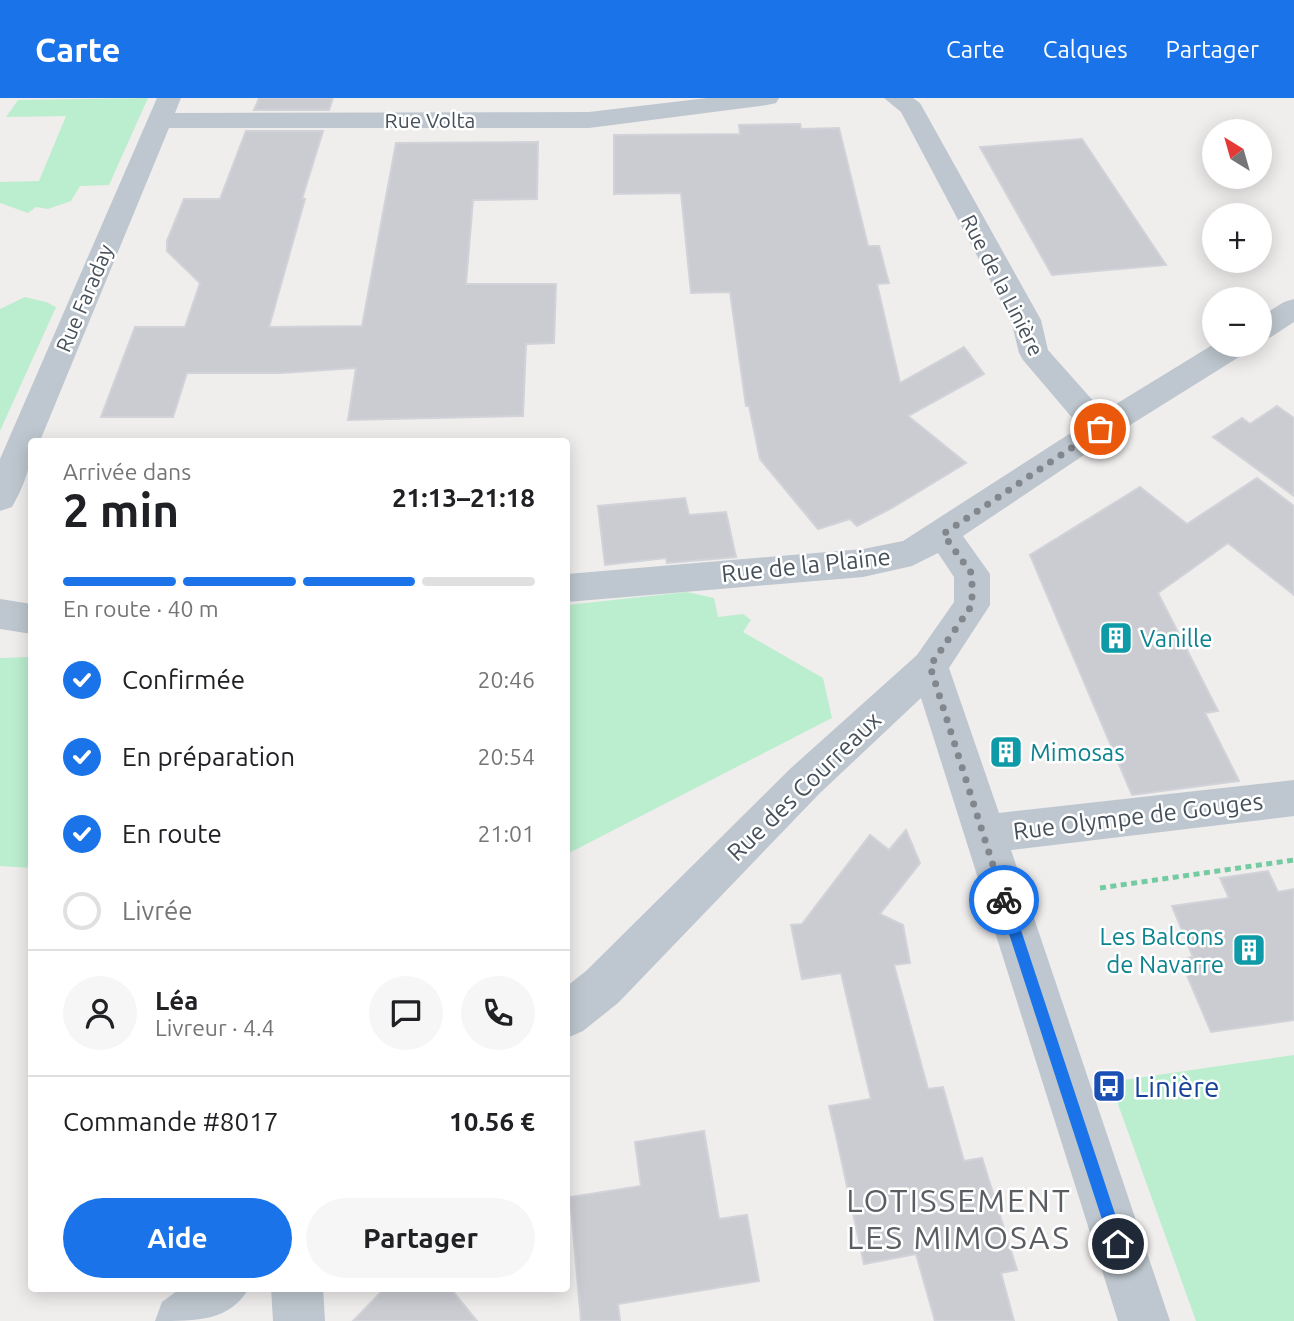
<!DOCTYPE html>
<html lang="fr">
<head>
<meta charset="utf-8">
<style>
  body { margin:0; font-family:Ubuntu,sans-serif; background:#f6f6f6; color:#202124; height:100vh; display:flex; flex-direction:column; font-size:26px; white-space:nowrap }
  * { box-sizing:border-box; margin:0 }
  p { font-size:23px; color:#757577 }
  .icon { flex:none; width:38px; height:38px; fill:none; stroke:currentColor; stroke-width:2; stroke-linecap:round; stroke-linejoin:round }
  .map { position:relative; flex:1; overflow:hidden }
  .panel { position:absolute; left:28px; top:340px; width:542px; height:854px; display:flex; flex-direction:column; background:#fff; border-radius:7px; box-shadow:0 4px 18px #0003 }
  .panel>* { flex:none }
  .needle { width:46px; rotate:323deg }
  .fabs { position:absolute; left:1202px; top:21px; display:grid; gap:14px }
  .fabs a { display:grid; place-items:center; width:70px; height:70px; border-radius:50%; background:#fff; box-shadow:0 4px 18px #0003; font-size:35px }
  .pin { position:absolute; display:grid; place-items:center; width:60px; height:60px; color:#fff; margin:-30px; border:4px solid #fff; border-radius:50%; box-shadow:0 2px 7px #0007 }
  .courier { position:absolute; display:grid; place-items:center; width:70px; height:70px; margin:-35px; border:5px solid #1a73e8; border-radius:50%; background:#fff; color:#222; box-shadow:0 2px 9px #0007 }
  .head em { font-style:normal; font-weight:700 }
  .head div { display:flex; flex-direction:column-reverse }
  .head { display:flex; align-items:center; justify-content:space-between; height:119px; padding:0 35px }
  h1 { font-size:46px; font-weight:700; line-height:52px }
  .bar { display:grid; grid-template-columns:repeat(4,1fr); gap:10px 7px; align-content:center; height:84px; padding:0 35px }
  .bar i { height:9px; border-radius:5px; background:#e0e0e0 }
  .bar .on { background:#1a73e8 }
  .bar p { grid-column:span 4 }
  .line { display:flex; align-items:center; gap:18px; padding:0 35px; border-top:2px solid #e0e0e0 }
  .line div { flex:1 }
  .round { display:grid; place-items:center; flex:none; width:74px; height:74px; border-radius:37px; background:#f6f6f6 }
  ol { padding:0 35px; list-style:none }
  li { display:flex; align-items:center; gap:21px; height:77px }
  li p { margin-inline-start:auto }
  li .icon { padding:7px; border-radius:50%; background:#1a73e8; color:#fff; stroke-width:4 }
  li:last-child { color:#757577 }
  li i { width:38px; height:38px; border:4px solid #e0e0e0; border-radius:50% }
  .button { display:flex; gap:14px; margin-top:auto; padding:14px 35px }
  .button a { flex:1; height:80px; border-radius:42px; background:#1a73e8; color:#fff; font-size:28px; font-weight:700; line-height:80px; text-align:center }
  .button a+a { background:#f6f6f6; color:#202124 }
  header { display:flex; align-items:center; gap:42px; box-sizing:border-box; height:98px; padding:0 35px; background:#1a73e8; color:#fff }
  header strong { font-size:33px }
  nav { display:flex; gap:38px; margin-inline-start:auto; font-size:24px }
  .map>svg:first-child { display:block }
  .green { fill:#bbeecf }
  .building { fill:#caccd2; stroke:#d1d3d9; stroke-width:2 }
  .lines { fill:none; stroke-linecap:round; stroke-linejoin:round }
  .path { stroke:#73cba1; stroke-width:5; stroke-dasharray:6 4.5; stroke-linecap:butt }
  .minor { fill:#bec7cf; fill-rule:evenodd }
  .route { fill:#1a73e8 }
  .done { stroke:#82878d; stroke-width:7; stroke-dasharray:0 12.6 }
  .labels { text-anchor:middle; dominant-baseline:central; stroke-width:5; stroke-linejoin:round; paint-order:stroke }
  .far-street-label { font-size:21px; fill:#46505a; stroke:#fff }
  .street-label { font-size:24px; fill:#46505a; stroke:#fff }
  .culture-label { font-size:24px; fill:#0d838f; stroke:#fff; text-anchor:start }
  .near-transit-label { font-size:28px; fill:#164399; stroke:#fff; text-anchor:start }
  .near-neighbourhood-label { font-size:32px; letter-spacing:2px; fill:#5a5d62; stroke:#fff }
</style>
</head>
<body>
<header>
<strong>Carte</strong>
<nav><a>Carte</a><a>Calques</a><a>Partager</a></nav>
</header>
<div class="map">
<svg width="1294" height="1223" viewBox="0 0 1294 1223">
  <rect width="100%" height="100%" fill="#f0eded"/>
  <g class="green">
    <polygon points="148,0 109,87 80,88 71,103 48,111 36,109 28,115 0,105 0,84 39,83 66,18 6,19 18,2"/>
    <polygon points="25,199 46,204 56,209 0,333 0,211"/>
    <polygon points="687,494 714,500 718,519 743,516 751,522 743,534 823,580 832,620 567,756 567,507"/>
    <polygon points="31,559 31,770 0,768 0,560"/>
    <polygon points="1294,957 1294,1223 1196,1223 1110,984"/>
  </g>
  <g class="building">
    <polygon points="259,0 333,0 329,12 254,12"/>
    <polygon points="800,26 801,31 839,30 868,148 879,148 889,185 877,186 900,285 964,249 984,276 908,318 966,365 892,410 857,428 850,421 818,431 760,361 749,308 746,308 730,194 691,195 681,95 614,96 614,37 740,36 739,27"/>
    <polygon points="246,33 323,33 302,101 305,101 269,229 362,228 396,45 538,44 537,101 473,102 466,186 556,186 554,245 526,246 523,318 348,322 356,270 281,275 187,275 173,319 101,319 135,229 185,229 200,185 167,153 167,143 184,101 220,101"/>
    <polygon points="1082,41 1166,167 1052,177 980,49"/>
    <polygon points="1277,308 1294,320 1294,398 1213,339 1242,320 1250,326"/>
    <polygon points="1257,380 1294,408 1294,497 1228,445 1158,495 1218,613 1205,615 1239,683 1132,697 1030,457 1140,389 1187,426"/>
    <polygon points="685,400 689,417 726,414 736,459 667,465 666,460 605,467 598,408"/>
    <polygon points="906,732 920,765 880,816 903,827 910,865 894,867 928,991 943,989 964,1063 982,1060 1017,1172 1001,1175 1014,1223 935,1223 916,1156 864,1166 837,1042 829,1008 871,1001 841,875 802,881 791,827 802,826 870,737 889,752"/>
    <polygon points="1268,773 1278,794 1294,791 1294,922 1211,934 1180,861 1193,859 1172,808 1229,800 1220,780"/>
    <polygon points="704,1033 719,1121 747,1117 759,1183 618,1206 620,1223 581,1223 570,1099 641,1088 635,1044"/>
    <polygon points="385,1190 450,1190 477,1223 353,1223"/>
  </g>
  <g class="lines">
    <polyline class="path" points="1100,790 1294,762"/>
    <g class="minor">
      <path d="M 157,0 L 181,0 L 175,15 L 589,14 L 707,0 L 779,0 L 776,5 L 767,7 L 589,30 L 169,30 L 40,343 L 32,343 C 32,367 24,388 12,409 L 0,413 L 0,361 Z"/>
      <polygon points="884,0 913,0 920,5 1041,222 1048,252 1103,314 1214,246 1251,247 1247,254 1111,339 963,438 990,476 990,507 949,570 999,715 1294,682 1294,718 1011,752 1170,1223 1118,1223 921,600 819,696 618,905 583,933 567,940 567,888 586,873 791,670 917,557 954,504 954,479 938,455 912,468 863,479 567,504 567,476 863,451 903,443 1080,329 1023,262 1019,255 1011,222 901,14"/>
      <polygon points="1294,201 1294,224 1271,239 1260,242 1260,219 1284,204"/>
      <polygon points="0,501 32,506 32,536 0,531"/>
      <path d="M 181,1190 L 249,1190 C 230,1223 198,1223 155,1223 L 162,1204 Z"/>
      <polygon points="271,1190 323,1190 325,1223 273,1223"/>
    </g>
  </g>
  <polygon class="route" points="1004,796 1011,802 1125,1146 1123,1151 1118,1153 1113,1151 1110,1146 998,802"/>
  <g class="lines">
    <polyline class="done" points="1004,802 930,568 972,507 972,476 943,436 1100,331"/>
  </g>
  <defs>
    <symbol id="building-square" viewBox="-11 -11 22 22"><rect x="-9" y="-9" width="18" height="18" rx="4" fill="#0f9aa8" stroke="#fff"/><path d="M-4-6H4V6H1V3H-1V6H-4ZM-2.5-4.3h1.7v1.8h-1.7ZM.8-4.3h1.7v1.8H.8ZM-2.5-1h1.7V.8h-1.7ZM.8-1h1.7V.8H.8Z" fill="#fff"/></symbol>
    <symbol id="bus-square" viewBox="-11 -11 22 22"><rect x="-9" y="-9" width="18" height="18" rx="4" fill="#1a4fb4" stroke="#fff"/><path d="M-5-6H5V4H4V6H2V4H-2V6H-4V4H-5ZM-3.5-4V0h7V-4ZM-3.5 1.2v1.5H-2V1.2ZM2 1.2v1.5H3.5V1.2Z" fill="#fff"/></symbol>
  </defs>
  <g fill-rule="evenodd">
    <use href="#building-square" x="1097" y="521" width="38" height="38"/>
    <use href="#building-square" x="987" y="635" width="38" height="38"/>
    <use href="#building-square" x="1230" y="833" width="38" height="38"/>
    <use href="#bus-square" x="1090" y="969" width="38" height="38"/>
  </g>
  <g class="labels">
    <g class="far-street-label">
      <text x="430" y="22">Rue Volta</text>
      <text transform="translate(1003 187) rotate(63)">Rue de la Linière</text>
      <text transform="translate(84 200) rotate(-67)">Rue Faraday</text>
    </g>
    <g class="street-label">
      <text transform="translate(806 467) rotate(-6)">Rue de la Plaine</text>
      <text transform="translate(804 688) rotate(-44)">Rue des Courreaux</text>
      <text transform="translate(1138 718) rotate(-7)">Rue Olympe de Gouges</text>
    </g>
    <g class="culture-label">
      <text x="1140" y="540">Vanille</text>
      <text x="1030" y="654">Mimosas</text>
      <text x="1224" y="838" text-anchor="end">Les Balcons<tspan x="1224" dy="28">de Navarre</tspan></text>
    </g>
    <g class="near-transit-label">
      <text x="1134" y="988">Linière</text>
    </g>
    <g class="near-neighbourhood-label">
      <text x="959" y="1102">LOTISSEMENT<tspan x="959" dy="37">LES MIMOSAS</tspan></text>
    </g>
  </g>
</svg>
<div class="fabs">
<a><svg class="needle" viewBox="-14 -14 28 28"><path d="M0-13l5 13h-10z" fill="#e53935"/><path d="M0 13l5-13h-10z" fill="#757577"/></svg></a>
<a>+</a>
<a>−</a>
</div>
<div class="pin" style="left:1100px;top:331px;background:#ea580c"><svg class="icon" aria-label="bag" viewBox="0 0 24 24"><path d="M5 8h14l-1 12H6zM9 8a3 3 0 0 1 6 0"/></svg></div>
<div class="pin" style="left:1118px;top:1146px;background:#1f2937"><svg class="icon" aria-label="home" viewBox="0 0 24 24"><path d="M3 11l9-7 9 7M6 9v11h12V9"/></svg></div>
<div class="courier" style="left:1004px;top:802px"><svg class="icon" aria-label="bike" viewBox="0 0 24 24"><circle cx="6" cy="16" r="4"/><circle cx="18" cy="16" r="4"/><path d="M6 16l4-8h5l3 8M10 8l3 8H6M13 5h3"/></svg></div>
<section class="panel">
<div class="head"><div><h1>2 min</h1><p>Arrivée dans</p></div><em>21:13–21:18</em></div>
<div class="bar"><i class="on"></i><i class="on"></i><i class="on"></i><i></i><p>En route · 40 m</p></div>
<ol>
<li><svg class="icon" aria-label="check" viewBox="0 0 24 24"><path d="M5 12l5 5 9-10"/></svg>Confirmée<p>20:46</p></li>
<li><svg class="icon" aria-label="check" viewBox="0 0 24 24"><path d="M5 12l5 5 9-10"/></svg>En préparation<p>20:54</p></li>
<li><svg class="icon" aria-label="check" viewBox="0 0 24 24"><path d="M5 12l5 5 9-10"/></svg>En route<p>21:01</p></li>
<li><i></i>Livrée</li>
</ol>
<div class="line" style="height:126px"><a class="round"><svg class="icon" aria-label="person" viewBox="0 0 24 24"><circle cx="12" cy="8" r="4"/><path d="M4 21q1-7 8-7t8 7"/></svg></a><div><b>Léa</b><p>Livreur · 4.4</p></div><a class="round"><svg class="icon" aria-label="chat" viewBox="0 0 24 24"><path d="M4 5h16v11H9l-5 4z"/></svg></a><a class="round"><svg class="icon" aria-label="phone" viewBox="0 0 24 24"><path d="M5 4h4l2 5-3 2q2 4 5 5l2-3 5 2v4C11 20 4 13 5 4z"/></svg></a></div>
<div class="line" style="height:91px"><div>Commande #8017</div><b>10.56 €</b></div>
<div class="button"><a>Aide</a><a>Partager</a></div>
</section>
</div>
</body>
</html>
